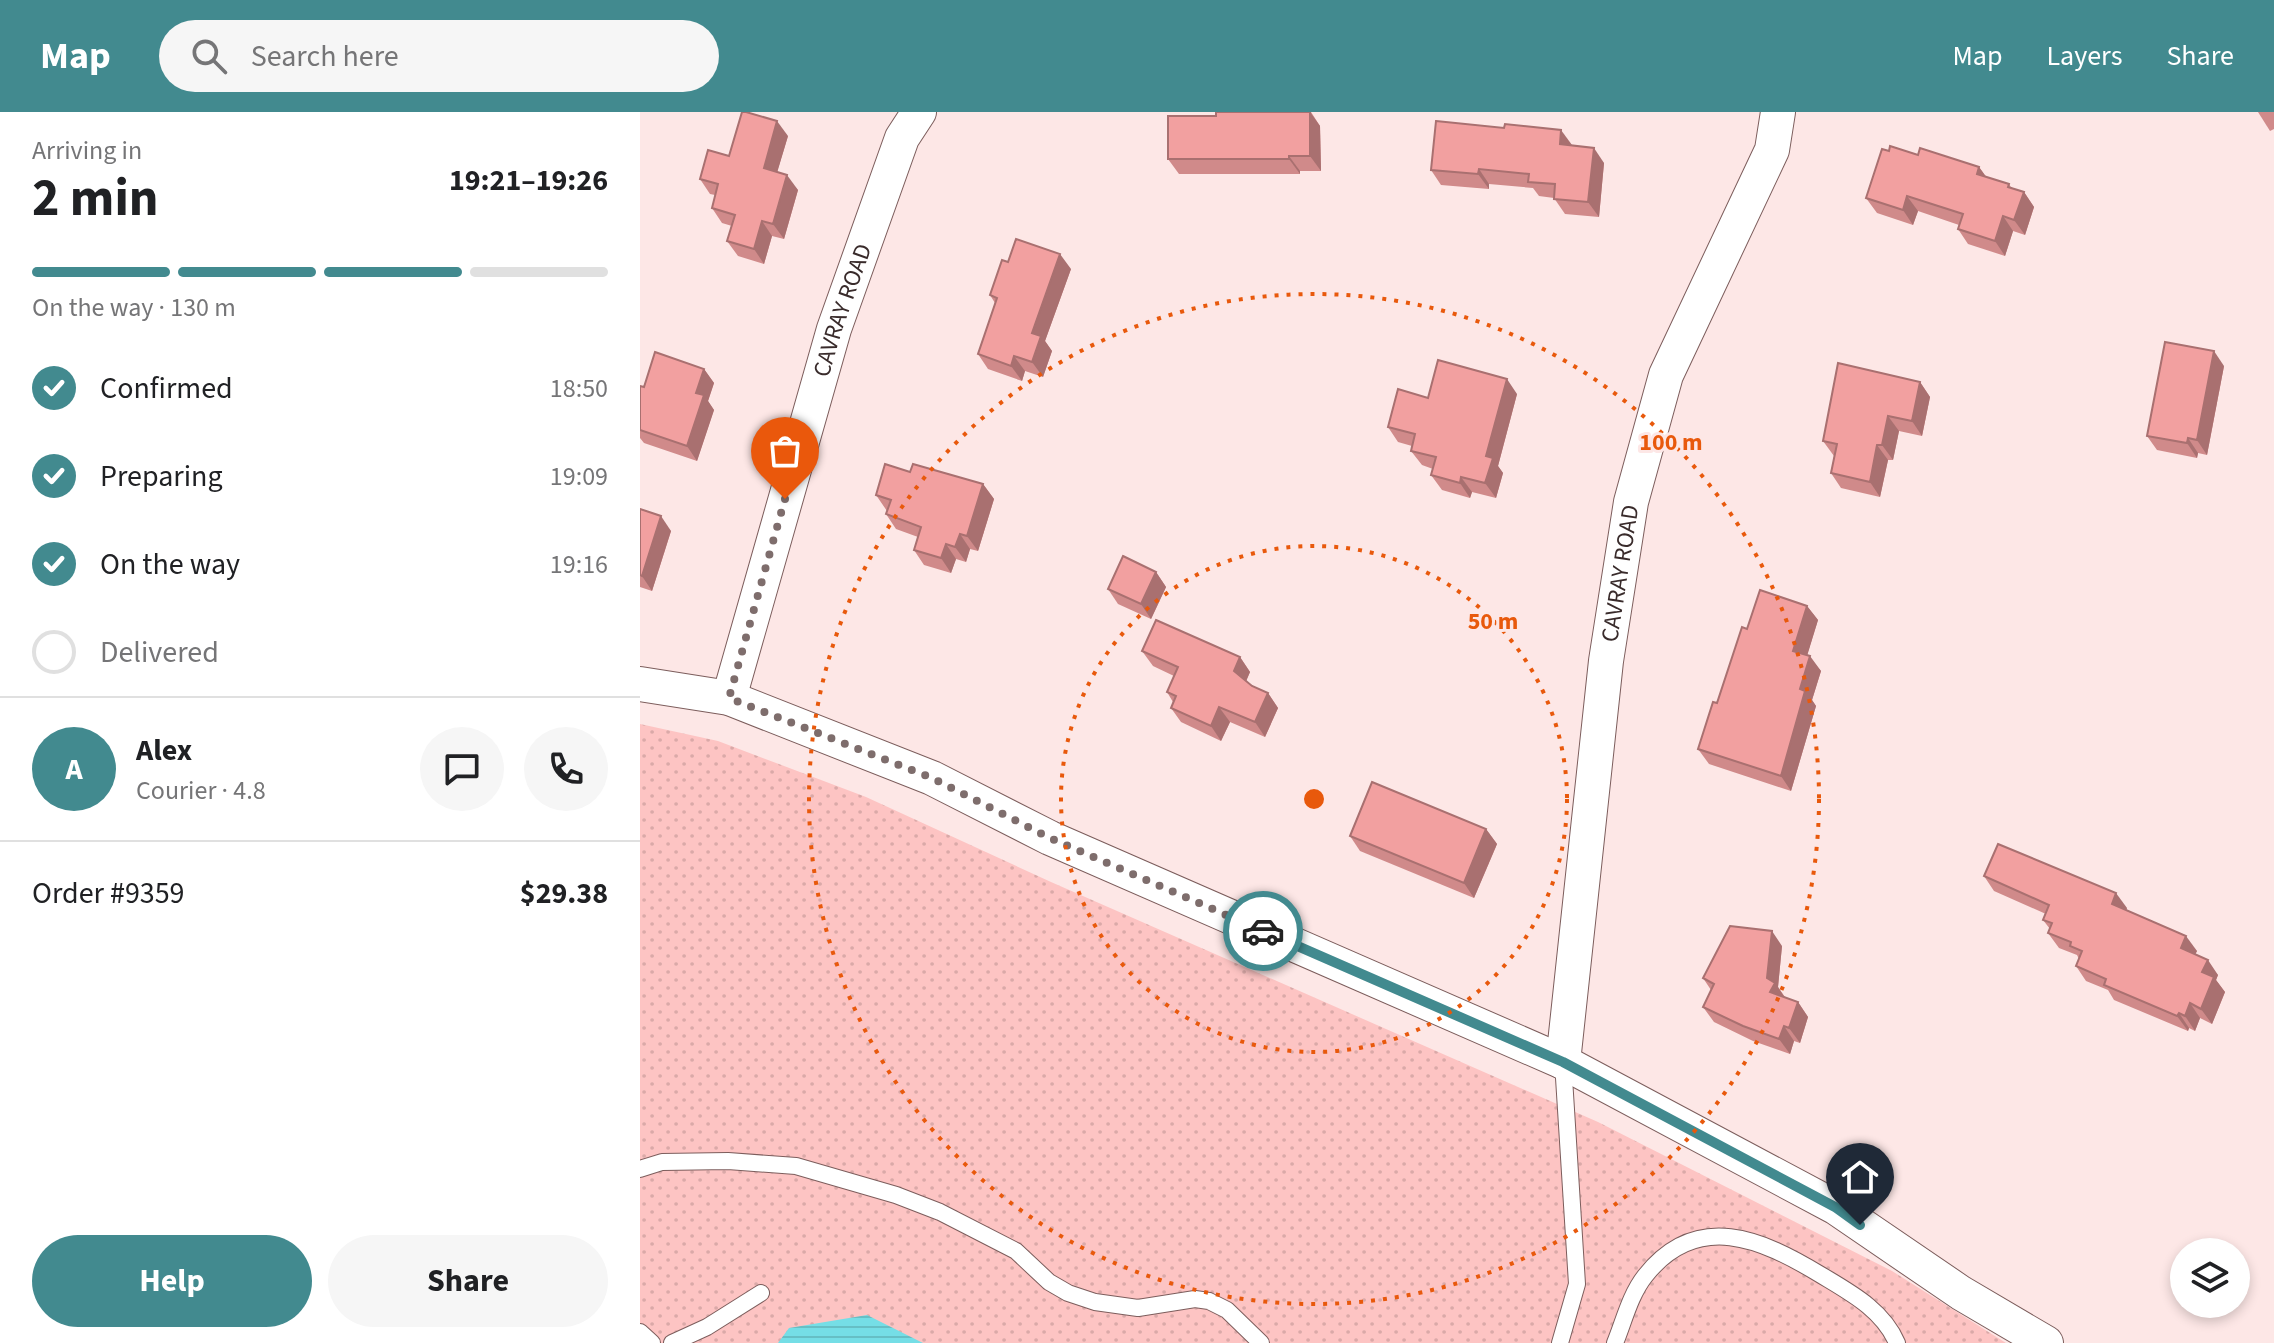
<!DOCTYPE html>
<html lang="en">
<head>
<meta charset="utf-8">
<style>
  body { margin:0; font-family:"Source Sans 3",sans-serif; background:#f6f6f6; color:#202124; height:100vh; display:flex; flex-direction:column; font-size:30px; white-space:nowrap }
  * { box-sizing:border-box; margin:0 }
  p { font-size:26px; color:#757577 }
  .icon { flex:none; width:44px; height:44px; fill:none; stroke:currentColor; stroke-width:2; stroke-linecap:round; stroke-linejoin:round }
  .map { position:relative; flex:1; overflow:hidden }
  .sheet { display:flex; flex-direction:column; background:#fff; width:640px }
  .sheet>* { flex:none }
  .controls { position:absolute; left:1530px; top:1126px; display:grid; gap:16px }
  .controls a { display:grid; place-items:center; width:80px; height:80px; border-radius:50%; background:#fff; box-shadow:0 4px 12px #0003; font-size:40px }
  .pin { position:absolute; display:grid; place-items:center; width:68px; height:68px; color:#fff; margin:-82px -34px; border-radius:50% 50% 50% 0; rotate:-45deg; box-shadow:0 0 8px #0007 }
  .pin .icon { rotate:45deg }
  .courier { position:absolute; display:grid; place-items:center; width:80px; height:80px; margin:-40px; border:6px solid #428a8f; border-radius:50%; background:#fff; color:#222; box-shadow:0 2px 10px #0007 }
  .head em { font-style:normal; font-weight:700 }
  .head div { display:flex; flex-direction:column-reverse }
  .head { display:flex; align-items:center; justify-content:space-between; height:136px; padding:0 32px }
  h1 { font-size:52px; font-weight:700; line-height:60px }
  .bar { display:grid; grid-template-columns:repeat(4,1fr); gap:12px 8px; align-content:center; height:96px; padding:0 32px }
  .bar i { height:10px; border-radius:6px; background:#e0e0e0 }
  .bar .active { background:#428a8f }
  .bar p { grid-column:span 4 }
  .line { display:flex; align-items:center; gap:20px; padding:0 32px; border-top:2px solid #e0e0e0 }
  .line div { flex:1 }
  .round { display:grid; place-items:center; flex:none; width:84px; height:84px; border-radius:42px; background:#f6f6f6 }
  ol { padding:0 32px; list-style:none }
  li { display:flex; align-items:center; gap:24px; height:88px }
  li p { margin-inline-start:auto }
  li .icon { padding:8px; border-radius:50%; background:#428a8f; color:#fff; stroke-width:4 }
  li:last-child { color:#757577 }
  li i { width:44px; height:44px; border:4px solid #e0e0e0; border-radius:50% }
  .action { display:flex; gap:16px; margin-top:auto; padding:16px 32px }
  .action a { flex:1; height:92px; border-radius:48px; background:#428a8f; color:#fff; font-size:32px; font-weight:700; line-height:92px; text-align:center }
  .action a+a { background:#f6f6f6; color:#202124 }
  header { display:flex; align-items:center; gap:48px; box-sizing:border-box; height:112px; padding:0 40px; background:#428a8f; color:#fff }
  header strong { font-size:38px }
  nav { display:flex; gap:44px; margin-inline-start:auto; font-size:28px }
  .search { width:560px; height:72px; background:#f6f6f6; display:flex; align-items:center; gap:20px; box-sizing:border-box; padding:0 28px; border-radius:44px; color:#757577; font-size:30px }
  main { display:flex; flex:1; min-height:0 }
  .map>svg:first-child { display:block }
  .grass { fill:url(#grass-dots) }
  .water { fill:url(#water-rules) }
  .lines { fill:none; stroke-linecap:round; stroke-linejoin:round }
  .service-casing { stroke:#7c5d5c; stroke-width:18 }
  .minor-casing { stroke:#7c5d5c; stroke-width:36 }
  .service { stroke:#fff; stroke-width:16 }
  .minor { stroke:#fff; stroke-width:34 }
  .wall { fill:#d08a8a }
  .shaded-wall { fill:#a97070 }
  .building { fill:#f2a0a0; stroke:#a97070; stroke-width:2 }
  .done { stroke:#7e6d6c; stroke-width:8; stroke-dasharray:0 14.4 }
  .route { stroke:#428a8f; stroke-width:10 }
  .ring { fill:none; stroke:#e8590c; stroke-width:4; stroke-dasharray:4 8 }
  .labels { text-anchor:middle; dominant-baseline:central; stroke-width:6; stroke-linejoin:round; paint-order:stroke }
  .street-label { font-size:24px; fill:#392b2b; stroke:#fde7e6 }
  .centre { fill:#e8590c; stroke:#fde7e6; stroke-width:4 }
  .ring-label { font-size:24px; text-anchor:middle; font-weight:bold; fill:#e8590c; stroke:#fde7e6; stroke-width:6; stroke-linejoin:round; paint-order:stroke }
</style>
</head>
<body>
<header>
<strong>Map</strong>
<div class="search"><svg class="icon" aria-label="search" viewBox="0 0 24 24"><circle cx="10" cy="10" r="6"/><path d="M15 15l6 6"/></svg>Search here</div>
<nav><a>Map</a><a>Layers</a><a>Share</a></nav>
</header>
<main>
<section class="sheet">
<div class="head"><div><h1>2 min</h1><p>Arriving in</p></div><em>19:21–19:26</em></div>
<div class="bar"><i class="active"></i><i class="active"></i><i class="active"></i><i></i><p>On the way · 130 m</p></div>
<ol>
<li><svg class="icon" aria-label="check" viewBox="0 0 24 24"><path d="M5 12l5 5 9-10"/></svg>Confirmed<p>18:50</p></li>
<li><svg class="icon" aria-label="check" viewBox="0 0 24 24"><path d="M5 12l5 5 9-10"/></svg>Preparing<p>19:09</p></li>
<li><svg class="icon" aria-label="check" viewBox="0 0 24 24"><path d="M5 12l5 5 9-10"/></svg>On the way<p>19:16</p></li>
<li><i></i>Delivered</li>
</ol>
<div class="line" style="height:144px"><b class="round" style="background:#428a8f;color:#fff">A</b><div><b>Alex</b><p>Courier · 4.8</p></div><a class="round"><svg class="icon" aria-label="chat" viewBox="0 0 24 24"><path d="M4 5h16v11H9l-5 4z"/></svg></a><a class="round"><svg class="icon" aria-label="phone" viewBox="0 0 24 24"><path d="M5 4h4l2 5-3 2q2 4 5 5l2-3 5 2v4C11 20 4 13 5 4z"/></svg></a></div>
<div class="line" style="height:104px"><div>Order #9359</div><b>$29.38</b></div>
<div class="action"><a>Help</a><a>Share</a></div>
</section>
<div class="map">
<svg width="1634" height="1231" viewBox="0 0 1634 1231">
  <defs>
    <pattern id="grass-dots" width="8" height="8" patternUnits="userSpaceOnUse" patternTransform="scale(2)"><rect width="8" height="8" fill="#fdc4c3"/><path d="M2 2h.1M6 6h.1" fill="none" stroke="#daa9a8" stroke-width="1.8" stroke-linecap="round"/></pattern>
    <pattern id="water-rules" width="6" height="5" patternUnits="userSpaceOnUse" patternTransform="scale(2)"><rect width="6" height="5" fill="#75dee6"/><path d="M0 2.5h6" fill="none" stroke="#66bfc5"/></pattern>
  </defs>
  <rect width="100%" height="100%" fill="#fde7e6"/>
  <polygon class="grass" points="0,612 78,629 226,685 411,770 958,1010 1252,1159 1366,1231 0,1231"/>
  <polygon class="water" points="227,1203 283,1231 138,1231 149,1216"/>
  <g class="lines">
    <defs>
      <g id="service">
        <polyline points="0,1057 22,1050 88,1049 156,1054 256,1083 300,1100 376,1139 409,1170 428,1181 455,1190 498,1196 555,1187 569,1189 587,1198 621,1231"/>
        <polyline points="0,1220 12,1231"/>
        <polyline points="32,1231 67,1215 121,1181"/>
        <polyline points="920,1231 937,1172 923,950"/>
        <path d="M 975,1231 C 984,1209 990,1183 1005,1164 C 1057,1098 1122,1127 1181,1163 C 1211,1181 1243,1198 1257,1231"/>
      </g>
      <g id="minor">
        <polyline points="0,572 89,586 292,666 410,726 923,950 1195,1095 1321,1181 1406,1231"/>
        <path id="s1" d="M 89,586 L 194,217 L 262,26 L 279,0"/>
        <path id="s2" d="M 923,950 L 966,549 L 991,390 L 1026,263 L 1132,38 L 1138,0"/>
      </g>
    </defs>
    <use href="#service" class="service-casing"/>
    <use href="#minor" class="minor-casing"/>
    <use href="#service" class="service"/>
    <use href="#minor" class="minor"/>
  </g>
  <g class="wall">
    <polygon points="576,0 671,0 680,14 681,59 660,59 660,62 539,62 528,47 576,4"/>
    <polygon points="1618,0 1634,0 1634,17 1630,19"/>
    <polygon points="148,24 137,60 158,78 144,127 132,124 124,152 98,144 87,129 92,114 82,111 72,96 75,83 70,82 60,67 89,44"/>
    <polygon points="932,33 964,51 959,105 925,102 914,86 899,84 893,76 849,72 849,77 801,73 791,58"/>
    <polygon points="1249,39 1339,55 1346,65 1369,72 1372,77 1384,80 1394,95 1385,123 1373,119 1365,144 1328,132 1318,117 1319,113 1278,99 1273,113 1237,101 1226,86"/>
    <polygon points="368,150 431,157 405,229 412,239 403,265 385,259 382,269 348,257 338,242 355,191 350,183"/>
    <polygon points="1584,254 1567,343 1558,341 1557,346 1517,338 1507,324"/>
    <polygon points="64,257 74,271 68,289 74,298 57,349 4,331 0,326 0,274 4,275"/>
    <polygon points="1280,270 1290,285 1282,324 1259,319 1253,348 1248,348 1240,385 1201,376 1191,361 1194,344 1183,329"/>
    <polygon points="877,282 858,354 863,361 856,386 832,380 830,386 802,378 791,363 793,357 782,353 771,339 772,334 758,330 748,315 788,286"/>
    <polygon points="270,360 343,372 354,387 338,439 330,437 326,450 316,447 311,461 284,453 274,438 278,425 256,417 246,402 247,399 236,383"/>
    <polygon points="0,397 31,419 12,479 0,475 0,476"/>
    <polygon points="516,460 526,475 511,507 478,492 468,477"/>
    <polygon points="1167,494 1178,508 1167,543 1181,559 1172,588 1176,594 1151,679 1069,652 1058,637 1107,517"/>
    <polygon points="502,539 600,545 610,560 606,569 612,574 628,581 638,596 625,625 590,610 581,629 541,610 531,596 533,590 527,580 534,564 513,554"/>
    <polygon points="846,717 857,732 834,786 720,739 710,724"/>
    <polygon points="1344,764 1487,796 1486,798 1557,839 1555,842 1578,863 1576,868 1585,880 1572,912 1560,906 1555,919 1549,916 1548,919 1474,888 1468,878 1446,869 1436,854 1439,847 1437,843 1419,836 1408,821 1410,817 1403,808 1406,802 1354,779"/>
    <polygon points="1142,834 1138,875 1145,885 1158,890 1168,905 1160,931 1154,929 1150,942 1113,929 1074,910 1063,895 1071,878 1063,866"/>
  </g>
  <g class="shaded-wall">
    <polygon points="670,0 680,14 681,59 670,44"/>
    <polygon points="137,9 148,24 134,71 124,56"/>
    <polygon points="921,18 932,33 920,32"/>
    <polygon points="954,36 964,51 959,105 948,90"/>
    <polygon points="649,44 660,59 660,62 649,47"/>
    <polygon points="1339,55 1350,70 1337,62"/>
    <polygon points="839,57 849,72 849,77 838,62"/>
    <polygon points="147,63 158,78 144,127 133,112"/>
    <polygon points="1384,80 1394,95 1385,123 1374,108"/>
    <polygon points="1267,84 1278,99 1273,113 1263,98"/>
    <polygon points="1363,104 1373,119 1365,144 1355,129"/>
    <polygon points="122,109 132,124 124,152 114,137"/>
    <polygon points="420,142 431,157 405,229 412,239 403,265 392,250 392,221"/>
    <polygon points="1574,239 1584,254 1567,343 1557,328"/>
    <polygon points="374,244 385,259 382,269 371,254"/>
    <polygon points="64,257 74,271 68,289 74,298 57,349 47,334 56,281"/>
    <polygon points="867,267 877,282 858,354 863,361 856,386 845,371 846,344"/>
    <polygon points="1280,270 1290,285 1282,324 1272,309"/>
    <polygon points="1248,304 1259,319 1253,348 1242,333"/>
    <polygon points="1548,326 1558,341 1557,346 1547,331"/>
    <polygon points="1237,333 1248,348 1240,385 1230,370"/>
    <polygon points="821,365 832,380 830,386 820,371"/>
    <polygon points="343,372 354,387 338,439 327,424"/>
    <polygon points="21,404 31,419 12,479 2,464"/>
    <polygon points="320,422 330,437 326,450 315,435"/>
    <polygon points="306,432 316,447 311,461 301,446"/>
    <polygon points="516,460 526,475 511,507 501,492"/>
    <polygon points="1167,494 1178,508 1164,554 1153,539"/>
    <polygon points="1170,544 1181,559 1172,588 1176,594 1151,679 1141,664 1160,577"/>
    <polygon points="600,545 610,560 604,574 594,559"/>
    <polygon points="628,581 638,596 625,625 615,610"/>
    <polygon points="579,595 590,610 581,629 571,614"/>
    <polygon points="846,717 857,732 834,786 824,771"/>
    <polygon points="1476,781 1487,796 1482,807 1472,792"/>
    <polygon points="1132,819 1142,834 1138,875 1145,886 1130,880 1127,866"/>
    <polygon points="1546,824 1557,839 1551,851 1541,836"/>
    <polygon points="1568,848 1578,863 1576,868 1585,880 1572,912 1561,897 1562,860"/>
    <polygon points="1158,890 1168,905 1160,931 1149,916"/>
    <polygon points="1550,891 1560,906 1555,919 1545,904"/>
    <polygon points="1539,901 1549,916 1548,919 1537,904"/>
    <polygon points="1144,914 1154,929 1150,942 1139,927"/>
  </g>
  <g class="building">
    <polygon points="102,0 106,0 137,9 124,56 147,63 133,112 122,109 114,137 87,129 95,103 72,96 78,72 60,67 68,38 89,44"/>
    <polygon points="576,0 670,0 670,44 649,44 649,47 528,47 528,4 576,4"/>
    <polygon points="796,9 864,16 865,12 921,18 920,32 954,36 948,90 914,87 915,72 888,70 889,62 839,57 838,62 791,58"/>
    <polygon points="1250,34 1278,43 1280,36 1339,55 1337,62 1369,72 1368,75 1384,80 1374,108 1363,104 1355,129 1318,117 1323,102 1267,84 1263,98 1226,86 1242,37 1249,39"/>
    <polygon points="376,127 420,142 392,221 401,224 392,250 374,244 371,254 338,242 357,186 350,183 362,148 368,150"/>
    <polygon points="1525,230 1574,239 1557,328 1548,326 1547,331 1507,324"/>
    <polygon points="15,240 64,257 56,281 64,283 47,334 0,318 0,274 4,275"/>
    <polygon points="798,248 867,267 846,344 853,346 845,371 821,365 820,371 791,363 796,345 771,339 775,322 748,315 758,277 788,286"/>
    <polygon points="1198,251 1280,270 1272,309 1248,304 1242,333 1237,333 1230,370 1191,361 1197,332 1183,329"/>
    <polygon points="245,352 270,360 273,352 343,372 327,424 320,422 315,435 306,432 301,446 274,438 281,415 246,402 251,388 236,383"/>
    <polygon points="0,397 21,404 2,464 0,463"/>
    <polygon points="483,444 516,460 501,492 468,477"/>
    <polygon points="1120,478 1167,494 1153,539 1170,544 1160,577 1165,579 1141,664 1058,637 1073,590 1077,591 1102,515 1107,517"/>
    <polygon points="516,508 600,545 594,559 612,574 628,581 615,610 579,595 571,614 531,596 536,584 527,580 538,555 502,539"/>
    <polygon points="732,670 846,717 824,771 710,724"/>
    <polygon points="1358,732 1476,781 1472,792 1546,824 1541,836 1568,848 1562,860 1574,865 1561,897 1550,891 1545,904 1539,901 1537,904 1464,873 1466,867 1436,854 1442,839 1430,834 1431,830 1408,821 1412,811 1403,808 1409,793 1344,764"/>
    <polygon points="1090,814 1132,819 1127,866 1135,871 1130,880 1158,890 1149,916 1144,914 1139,927 1103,914 1063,895 1074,872 1063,866"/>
  </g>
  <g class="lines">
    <polyline class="done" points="145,387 89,586 292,666 410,726 623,819"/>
    <polyline class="route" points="623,819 923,950 1195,1095 1220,1113"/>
  </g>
  <g class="ring">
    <circle cx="674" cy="687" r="253"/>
    <circle cx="674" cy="687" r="505"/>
  </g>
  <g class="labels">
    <g class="street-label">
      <text stroke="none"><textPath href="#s1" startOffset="404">CAVRAY ROAD</textPath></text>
      <text stroke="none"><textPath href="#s2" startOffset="492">CAVRAY ROAD</textPath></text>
    </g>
  </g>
  <circle cx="674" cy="687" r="12" class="centre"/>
  <g class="ring-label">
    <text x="1031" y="338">100 m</text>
    <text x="853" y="517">50 m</text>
  </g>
</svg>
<div class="controls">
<a><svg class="icon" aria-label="layers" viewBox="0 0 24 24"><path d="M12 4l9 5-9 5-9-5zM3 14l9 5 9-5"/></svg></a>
</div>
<div class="pin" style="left:145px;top:387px;background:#ea580c"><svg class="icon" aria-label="bag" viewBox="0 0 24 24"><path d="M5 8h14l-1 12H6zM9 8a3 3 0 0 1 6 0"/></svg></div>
<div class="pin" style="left:1220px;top:1113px;background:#1f2937"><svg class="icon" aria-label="home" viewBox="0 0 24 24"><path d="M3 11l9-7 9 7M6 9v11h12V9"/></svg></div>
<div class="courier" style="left:623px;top:819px"><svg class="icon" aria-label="car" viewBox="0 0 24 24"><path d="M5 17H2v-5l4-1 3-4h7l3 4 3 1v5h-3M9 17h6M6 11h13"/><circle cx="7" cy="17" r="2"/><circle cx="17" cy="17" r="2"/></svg></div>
</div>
</main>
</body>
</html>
